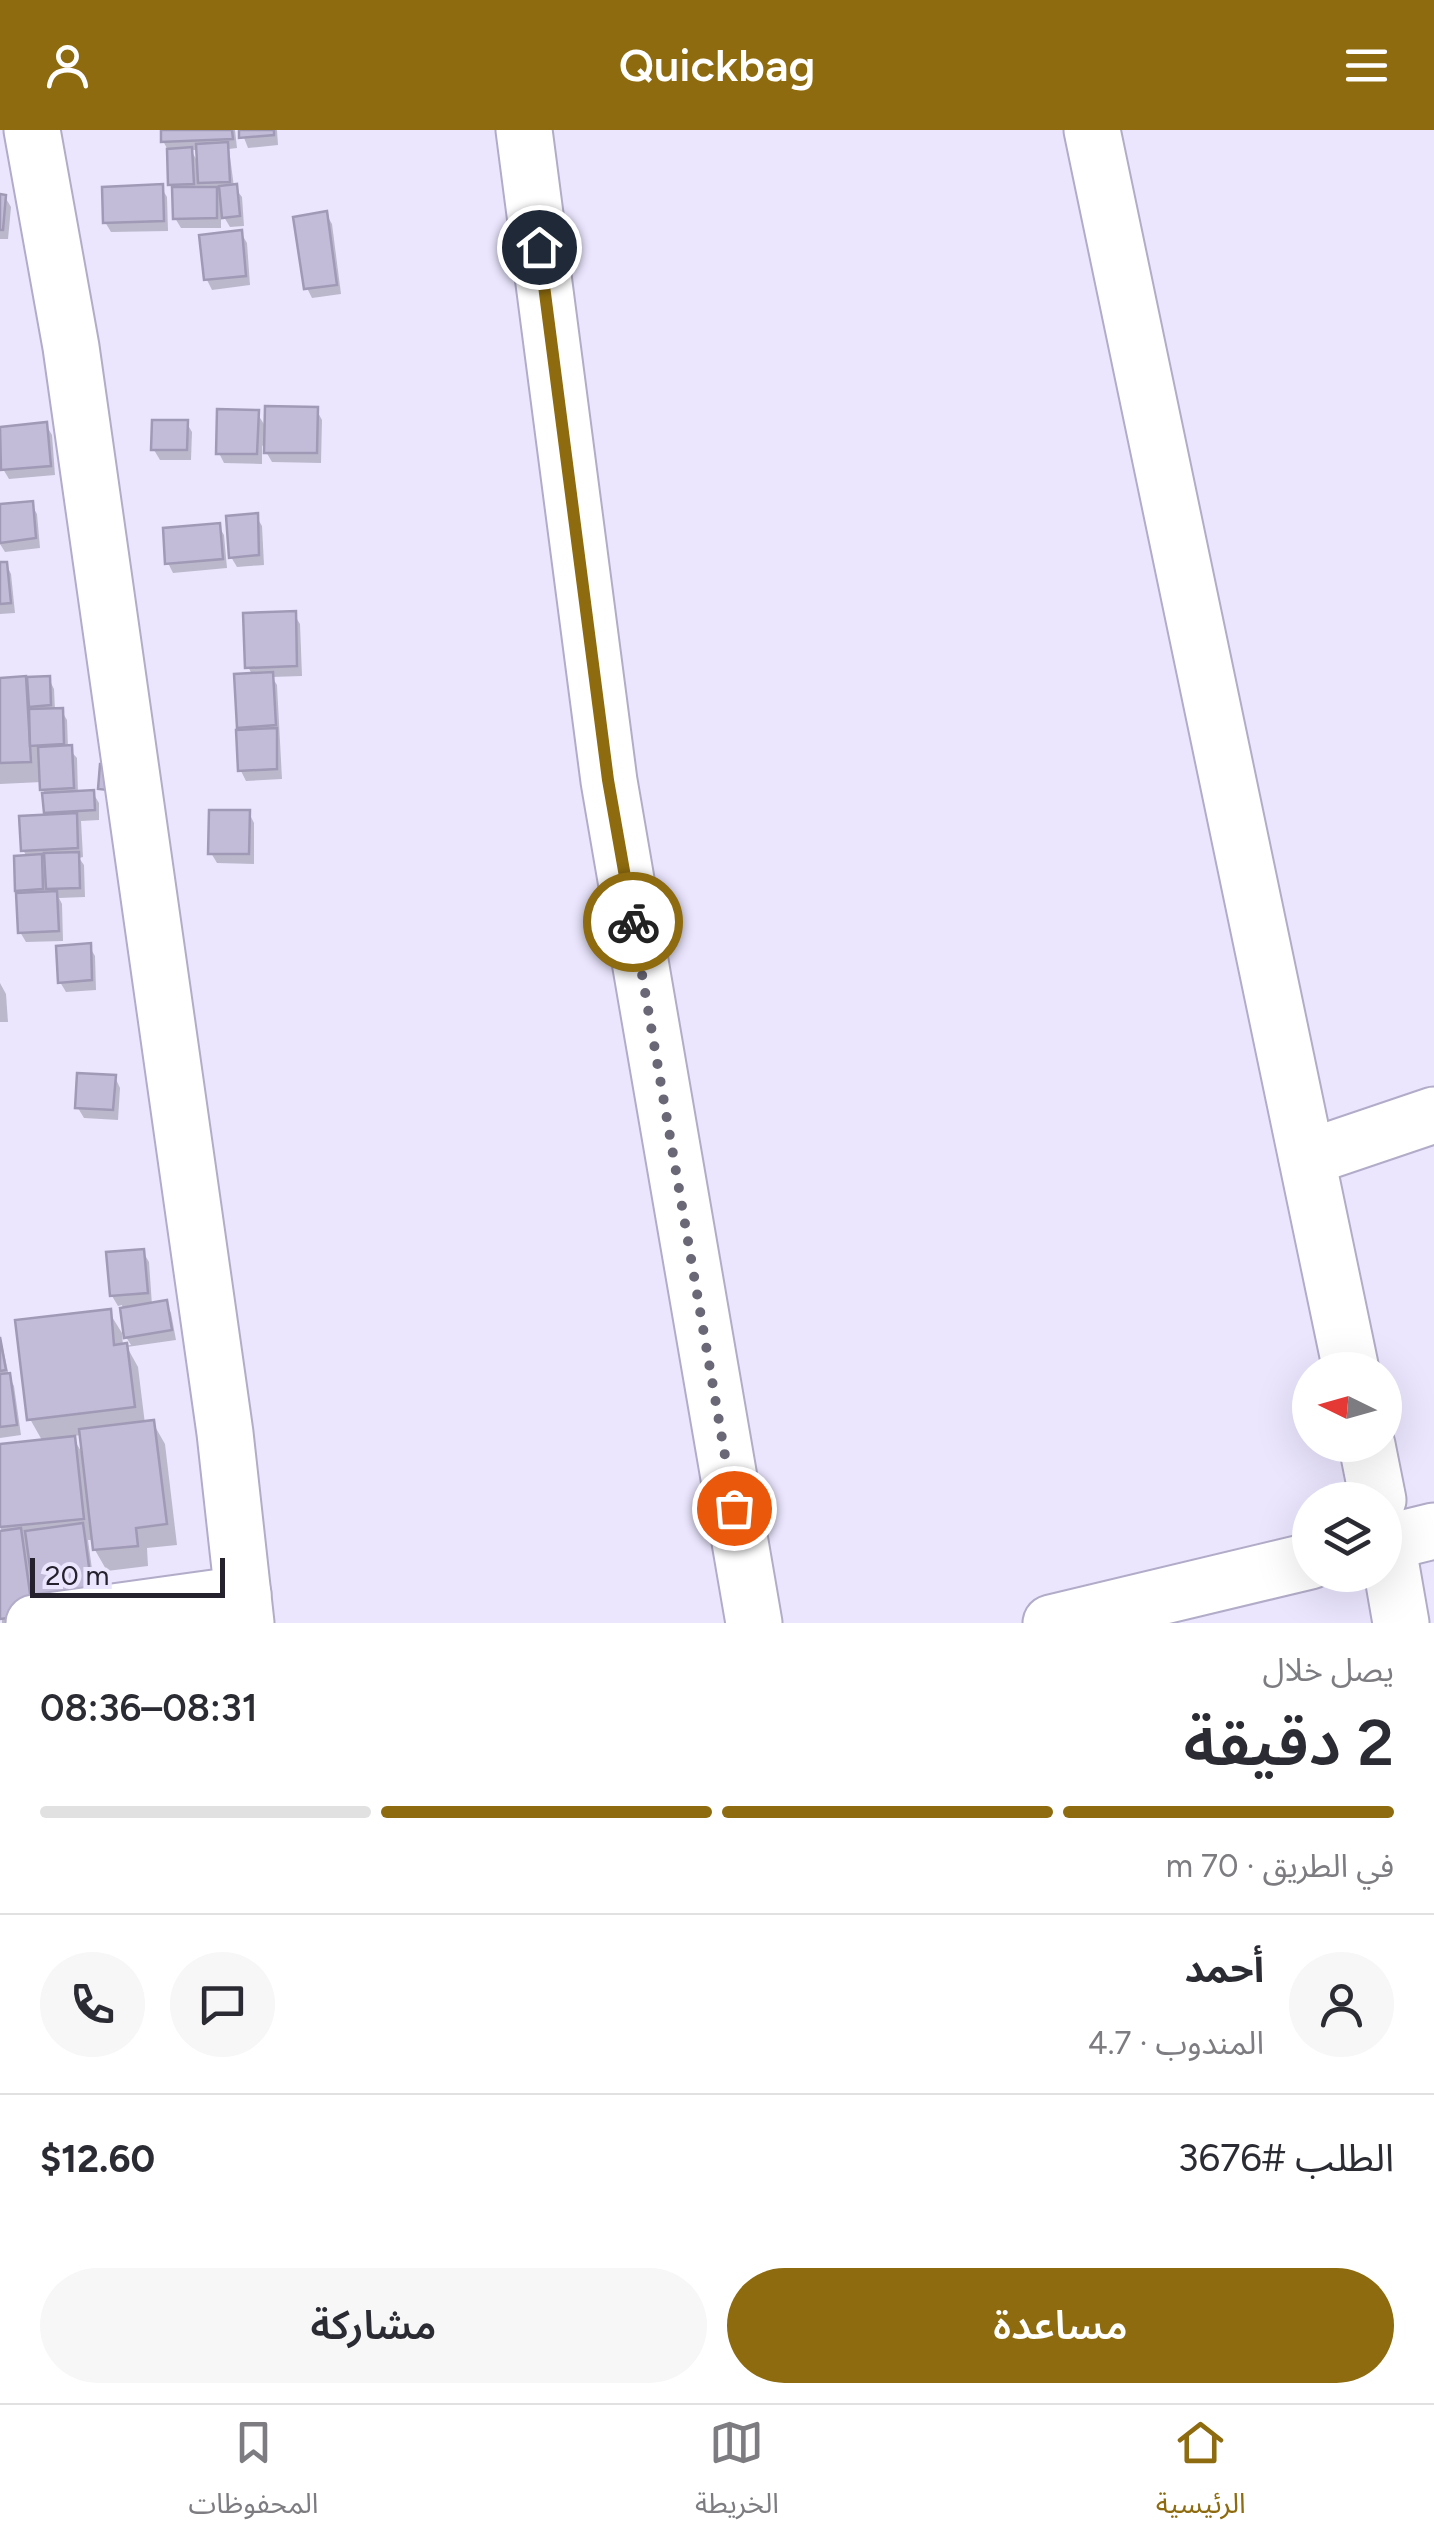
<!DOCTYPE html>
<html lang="ar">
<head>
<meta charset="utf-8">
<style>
  body { margin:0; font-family:Figtree,"Noto Sans Arabic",sans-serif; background:#f7f7f7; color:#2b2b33; direction:rtl; height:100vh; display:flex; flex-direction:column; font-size:38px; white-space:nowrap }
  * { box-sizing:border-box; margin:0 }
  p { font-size:32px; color:#7c7c81 }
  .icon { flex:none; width:55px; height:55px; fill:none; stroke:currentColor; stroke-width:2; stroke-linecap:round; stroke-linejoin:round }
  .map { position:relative; height:1493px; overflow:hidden; direction:ltr }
  .panel { display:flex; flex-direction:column; background:#fff; flex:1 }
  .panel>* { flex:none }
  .needle { width:65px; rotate:275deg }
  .tools { position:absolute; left:1292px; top:1222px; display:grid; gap:20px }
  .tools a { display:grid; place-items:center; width:110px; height:110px; border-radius:50%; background:#fff; box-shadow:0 10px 40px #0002; font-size:50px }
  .scale { position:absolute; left:30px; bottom:25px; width:195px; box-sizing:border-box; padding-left:10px; border:5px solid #25222d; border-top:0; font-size:28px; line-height:35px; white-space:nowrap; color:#25222d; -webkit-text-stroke:8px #ebe6fe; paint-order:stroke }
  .pin { position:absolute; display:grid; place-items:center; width:85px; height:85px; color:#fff; margin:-42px; border:5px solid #fff; border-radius:50%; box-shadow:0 2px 10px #0007 }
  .courier { position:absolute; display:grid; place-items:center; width:100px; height:100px; margin:-50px; border:8px solid #8d6b0e; border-radius:50%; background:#fff; color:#222; box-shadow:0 2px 12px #0007 }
  .summary em { font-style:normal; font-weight:600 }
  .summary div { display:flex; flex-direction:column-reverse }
  .summary { display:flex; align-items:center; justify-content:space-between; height:170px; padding:0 40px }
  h1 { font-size:65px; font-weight:600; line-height:75px }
  .bar { display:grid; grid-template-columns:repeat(4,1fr); gap:15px 10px; align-content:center; height:120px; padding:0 40px }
  .bar i { height:12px; border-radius:8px; background:#e1e1e2 }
  .bar .selected { background:#8d6b0e }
  .bar p { grid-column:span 4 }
  .line { display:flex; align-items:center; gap:25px; padding:0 40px; border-top:2px solid #e1e1e2 }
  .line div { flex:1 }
  .round { display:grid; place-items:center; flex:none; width:105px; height:105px; border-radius:52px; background:#f7f7f7 }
  .button { display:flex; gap:20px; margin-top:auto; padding:20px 40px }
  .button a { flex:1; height:115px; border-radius:60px; background:#8d6b0e; color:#fff; font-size:40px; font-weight:600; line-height:115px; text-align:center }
  .button a+a { background:#f7f7f7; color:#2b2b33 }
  header { display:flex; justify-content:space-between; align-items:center; height:130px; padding:0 40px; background:#8d6b0e; color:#fff; font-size:45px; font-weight:600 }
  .tabs { display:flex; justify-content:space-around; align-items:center; height:140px; border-top:2px solid #e1e1e2; background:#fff; font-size:28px; color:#7c7c81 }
  .tabs a { display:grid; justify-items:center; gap:5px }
  .tabs .selected { color:#8d6b0e }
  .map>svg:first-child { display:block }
  .shadow { fill:#0003; fill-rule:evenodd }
  .building { fill:#c3bcd9; stroke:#a19ab6; stroke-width:2.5 }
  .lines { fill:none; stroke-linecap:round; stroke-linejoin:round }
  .minor-casing { stroke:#b2acc8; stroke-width:59 }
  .minor { stroke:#fff; stroke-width:55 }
  .done { stroke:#6a6776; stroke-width:10; stroke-dasharray:0 18 }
  .route { stroke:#8d6b0e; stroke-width:12 }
</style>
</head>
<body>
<header><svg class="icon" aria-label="menu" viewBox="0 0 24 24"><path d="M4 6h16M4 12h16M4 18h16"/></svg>Quickbag<svg class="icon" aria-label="person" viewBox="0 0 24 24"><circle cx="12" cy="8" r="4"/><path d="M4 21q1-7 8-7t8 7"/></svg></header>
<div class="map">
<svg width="1434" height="1493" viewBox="0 0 1434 1493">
  <rect width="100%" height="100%" fill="#ebe6fe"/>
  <g class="shadow">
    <path d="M 163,0 L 235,0 L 237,18 L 229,19 L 234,57 L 242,67 L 244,96 L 230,97 L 221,82 L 221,98 L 181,98 L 175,88 L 169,22 L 163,11 ZM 191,20 L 199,20 L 200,36 Z"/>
    <polygon points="241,0 277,0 278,15 248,18"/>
    <polygon points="161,57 167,67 168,101 111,102 105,92"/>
    <polygon points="0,67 5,67 11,77 8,109 0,109"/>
    <polygon points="326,84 332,94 341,164 312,168 307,158"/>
    <polygon points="241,103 247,113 250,155 212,160 207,150"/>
    <polygon points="316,279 322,290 321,333 272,332 262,315 262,334 224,333 219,323 257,283 267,299"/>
    <polygon points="186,292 192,302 191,330 160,330 154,320"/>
    <polygon points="46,295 52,305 55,345 9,349 3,339 0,300"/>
    <polygon points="31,374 37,384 40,418 5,422 0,414 0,377"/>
    <polygon points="256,386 262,396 264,435 237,437 231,427"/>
    <polygon points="218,395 224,405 227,438 173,443 168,433"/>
    <polygon points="6,434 11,444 15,483 0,484 0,435"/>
    <polygon points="294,484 300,494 302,546 272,547 277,555 282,649 246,651 241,641 242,602 239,597 253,546 248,537"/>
    <polygon points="25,549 30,558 49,549 54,559 55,580 61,580 67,590 68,618 77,628 78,664 93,663 99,673 99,690 81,691 83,727 79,728 84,735 85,767 59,768 62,774 63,811 26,812 20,802 20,765 18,760 27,727 23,720 46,687 44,662 42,652 0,654 0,550"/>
    <polygon points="249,683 254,693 254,734 217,733 211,723"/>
    <polygon points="89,816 95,826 96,860 66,862 60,852"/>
    <polygon points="0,853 6,864 8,892 0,892"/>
    <polygon points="115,947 120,958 118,990 84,988 78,978"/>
    <path d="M 143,1122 L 149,1132 L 152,1175 L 166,1173 L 171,1183 L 176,1210 L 127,1217 L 138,1237 L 145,1294 L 153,1293 L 165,1314 L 177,1415 L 147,1418 L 148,1436 L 107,1441 L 95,1420 L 94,1410 L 88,1410 L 98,1483 L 37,1493 L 2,1493 L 0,1317 L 43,1312 L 30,1289 L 109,1182 L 122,1203 L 123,1216 L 131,1215 L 126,1207 L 122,1175 L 118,1176 L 112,1166 ZM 82,1305 L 85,1328 L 72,1306 Z"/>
    <polygon points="0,1205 9,1246 14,1256 21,1305 0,1308"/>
  </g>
  <g class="building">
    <polygon points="161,0 232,0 233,9 161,12"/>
    <polygon points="239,0 274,0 274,5 239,8"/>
    <polygon points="228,12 230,52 198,53 196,14"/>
    <polygon points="192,17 194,54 168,55 167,19"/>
    <polygon points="163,54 164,91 103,93 102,57"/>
    <polygon points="237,54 240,86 222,88 219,56"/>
    <polygon points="172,57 217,57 217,88 173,89"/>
    <polygon points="0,64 6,65 3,100 0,100"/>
    <polygon points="327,81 337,155 304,159 293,87"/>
    <polygon points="242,100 246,146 204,150 199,105"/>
    <polygon points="265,276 318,277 317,323 264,323"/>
    <polygon points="217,279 259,280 257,324 216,324"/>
    <polygon points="152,290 188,290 187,320 151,320"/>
    <polygon points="47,292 51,336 1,340 0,297"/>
    <polygon points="33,371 36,408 0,413 0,374"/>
    <polygon points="258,383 259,425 229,428 226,386"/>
    <polygon points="220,393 223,429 165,434 163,398"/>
    <polygon points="0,432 7,432 11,473 0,474"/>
    <polygon points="296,481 297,536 245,538 243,483"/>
    <polygon points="273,542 276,595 237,598 234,544"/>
    <polygon points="26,546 31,632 0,633 0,548"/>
    <polygon points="50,546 51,575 29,577 27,547"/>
    <polygon points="63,578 64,614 30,616 29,579"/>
    <polygon points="277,598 277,639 238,641 236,600"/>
    <polygon points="72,615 74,658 40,660 38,617"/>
    <polygon points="100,634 120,636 118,661 98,659"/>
    <polygon points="94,660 95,680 44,683 42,663"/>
    <polygon points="209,680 250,680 249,724 208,724"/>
    <polygon points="77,683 78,718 21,721 19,686"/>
    <polygon points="79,722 80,758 46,759 44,723"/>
    <polygon points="42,724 43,759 15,761 14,726"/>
    <polygon points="57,761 59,801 18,803 16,763"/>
    <polygon points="91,813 92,850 58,853 56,816"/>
    <polygon points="77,943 116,945 113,980 75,978"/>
    <polygon points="144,1119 148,1163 110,1166 106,1122"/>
    <polygon points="167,1170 172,1200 124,1208 120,1178"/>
    <polygon points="111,1179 114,1215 127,1213 135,1277 27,1290 15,1190"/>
    <polygon points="0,1207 6,1240 0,1241"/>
    <polygon points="10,1243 17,1295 0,1297 0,1244"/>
    <polygon points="154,1290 167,1394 136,1398 138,1416 93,1420 79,1299"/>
    <polygon points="75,1306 84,1389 0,1397 0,1314"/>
    <polygon points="83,1393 94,1473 36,1481 25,1401"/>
    <polygon points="21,1398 33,1485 0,1489 0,1401"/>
  </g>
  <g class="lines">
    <defs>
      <g id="minor">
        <polyline points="32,0 71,217 225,1303 246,1493"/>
        <polyline points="524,0 609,651 754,1493"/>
        <polyline points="1092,0 1351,1240"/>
        <polyline points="1307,1028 1434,985"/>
        <polyline points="1367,1315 1378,1370"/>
        <polyline points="1385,1401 1401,1493"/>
        <polyline points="1385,1413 1434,1401"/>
        <polyline points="34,1493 243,1464"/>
        <polyline points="1051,1493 1310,1431"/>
      </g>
    </defs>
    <use href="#minor" class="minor-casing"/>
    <use href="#minor" class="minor"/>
  </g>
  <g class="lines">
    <polyline class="done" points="633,792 734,1378"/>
    <polyline class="route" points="539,117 608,650 633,792"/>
  </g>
</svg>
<div class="tools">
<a><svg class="needle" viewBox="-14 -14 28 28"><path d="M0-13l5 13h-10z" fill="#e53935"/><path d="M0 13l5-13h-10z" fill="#7c7c81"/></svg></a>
<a><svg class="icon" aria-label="layers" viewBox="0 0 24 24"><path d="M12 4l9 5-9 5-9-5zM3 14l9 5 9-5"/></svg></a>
</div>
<div class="scale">20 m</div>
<div class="pin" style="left:734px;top:1378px;background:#ea580c"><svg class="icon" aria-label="bag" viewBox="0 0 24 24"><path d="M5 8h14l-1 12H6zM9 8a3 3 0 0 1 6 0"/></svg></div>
<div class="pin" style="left:539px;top:117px;background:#1f2937"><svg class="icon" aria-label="home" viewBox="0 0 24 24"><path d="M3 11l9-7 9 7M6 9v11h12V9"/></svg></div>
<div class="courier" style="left:633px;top:792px"><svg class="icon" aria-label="bike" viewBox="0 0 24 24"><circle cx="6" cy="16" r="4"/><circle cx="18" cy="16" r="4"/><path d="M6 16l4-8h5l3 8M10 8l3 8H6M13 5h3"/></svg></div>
</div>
<section class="panel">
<div class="summary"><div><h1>2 دقيقة</h1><p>يصل خلال</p></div><em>08:31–08:36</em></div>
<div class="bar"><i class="selected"></i><i class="selected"></i><i class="selected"></i><i></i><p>في الطريق · 70 m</p></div>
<div class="line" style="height:180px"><a class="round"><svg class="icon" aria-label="person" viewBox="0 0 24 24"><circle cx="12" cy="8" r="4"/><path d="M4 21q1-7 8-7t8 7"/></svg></a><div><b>أحمد</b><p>المندوب · 4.7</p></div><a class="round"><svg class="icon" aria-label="chat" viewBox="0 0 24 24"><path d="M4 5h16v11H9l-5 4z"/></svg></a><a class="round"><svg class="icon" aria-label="phone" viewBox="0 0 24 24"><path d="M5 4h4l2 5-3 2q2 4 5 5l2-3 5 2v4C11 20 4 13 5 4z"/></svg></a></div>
<div class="line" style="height:130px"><div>الطلب #3676</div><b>$12.60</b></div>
<div class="button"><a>مساعدة</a><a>مشاركة</a></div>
</section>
<nav class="tabs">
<a class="selected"><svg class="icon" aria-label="home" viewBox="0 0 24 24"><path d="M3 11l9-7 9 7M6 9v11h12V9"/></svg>الرئيسية</a>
<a><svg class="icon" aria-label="map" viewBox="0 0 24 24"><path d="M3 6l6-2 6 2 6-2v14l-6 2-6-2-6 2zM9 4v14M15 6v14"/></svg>الخريطة</a>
<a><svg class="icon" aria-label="saved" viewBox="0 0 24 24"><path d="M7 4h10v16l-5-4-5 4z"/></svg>المحفوظات</a>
</nav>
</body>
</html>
